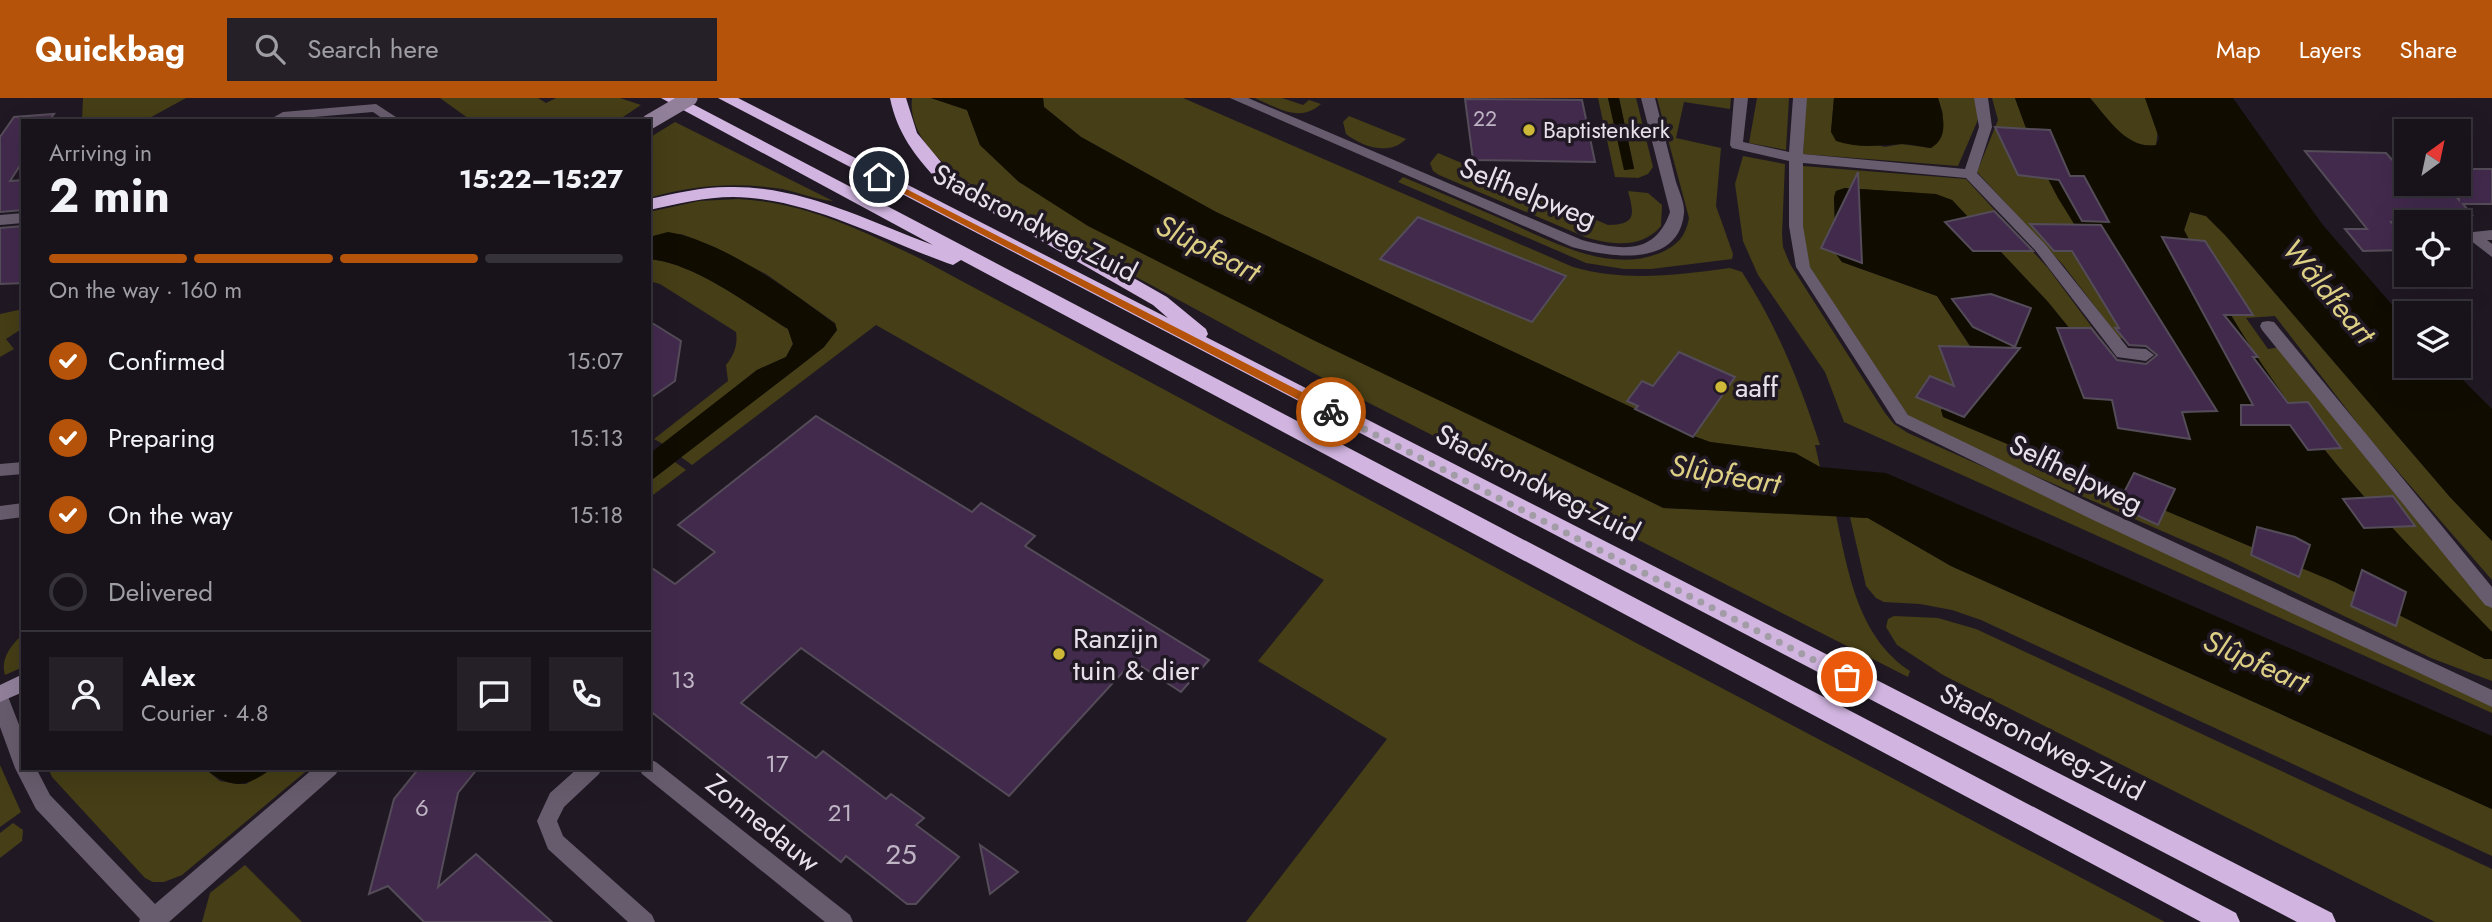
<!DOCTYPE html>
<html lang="en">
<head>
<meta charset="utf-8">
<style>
  body { margin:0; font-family:Jost,sans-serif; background:#252028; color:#f1f3f6; height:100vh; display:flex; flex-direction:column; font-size:26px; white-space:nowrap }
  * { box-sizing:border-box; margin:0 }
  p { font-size:23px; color:#9f9ea3 }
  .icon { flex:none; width:38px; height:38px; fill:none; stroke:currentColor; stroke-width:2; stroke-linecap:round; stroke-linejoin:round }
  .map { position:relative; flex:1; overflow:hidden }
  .panel { position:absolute; left:21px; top:21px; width:630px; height:651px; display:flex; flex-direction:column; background:#18131b; border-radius:0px; box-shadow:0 7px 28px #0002,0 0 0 2px #36323a }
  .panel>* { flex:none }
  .needle { width:46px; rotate:33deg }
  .controls { position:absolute; left:2394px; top:21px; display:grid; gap:14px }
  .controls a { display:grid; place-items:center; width:77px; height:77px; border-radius:0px; background:#18131b; box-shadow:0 7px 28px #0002,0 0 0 2px #36323a; font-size:35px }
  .pin { position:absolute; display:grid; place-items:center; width:60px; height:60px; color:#fff; margin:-30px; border:4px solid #fff; border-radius:50%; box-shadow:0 2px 7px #0007 }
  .courier { position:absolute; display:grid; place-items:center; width:70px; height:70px; margin:-35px; border:5px solid #b45309; border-radius:50%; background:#fff; color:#222; box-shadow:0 2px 9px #0007 }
  .headline em { font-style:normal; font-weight:700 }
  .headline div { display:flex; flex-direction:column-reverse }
  .headline { display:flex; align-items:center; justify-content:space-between; height:119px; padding:0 28px }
  h1 { font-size:46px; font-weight:700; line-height:52px }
  .bar { display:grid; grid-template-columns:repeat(4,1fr); gap:10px 7px; align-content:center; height:84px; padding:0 28px }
  .bar i { height:9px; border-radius:5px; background:#36323a }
  .bar .selected { background:#b45309 }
  .bar p { grid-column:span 4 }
  .line { display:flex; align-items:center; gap:18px; padding:0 28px; border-top:2px solid #36323a }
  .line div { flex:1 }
  .round { display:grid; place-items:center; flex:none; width:74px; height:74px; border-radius:0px; background:#252028 }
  ol { padding:0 28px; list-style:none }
  li { display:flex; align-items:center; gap:21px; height:77px }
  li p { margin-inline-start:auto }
  li .icon { padding:7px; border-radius:50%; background:#b45309; color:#fff; stroke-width:4 }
  li:last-child { color:#9f9ea3 }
  li i { width:38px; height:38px; border:4px solid #36323a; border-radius:50% }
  header { display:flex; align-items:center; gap:42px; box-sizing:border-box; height:98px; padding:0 35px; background:#b45309; color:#fff }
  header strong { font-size:33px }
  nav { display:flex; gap:38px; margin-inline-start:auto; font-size:24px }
  .search { width:490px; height:63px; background:#252028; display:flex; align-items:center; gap:18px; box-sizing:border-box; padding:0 24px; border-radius:0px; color:#9f9ea3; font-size:26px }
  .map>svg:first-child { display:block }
  .green { fill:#453e16 }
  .water { fill:#100c00 }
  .building { fill:#422a4d; stroke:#544c58; stroke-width:2 }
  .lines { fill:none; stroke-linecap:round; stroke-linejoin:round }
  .street { fill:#675c6d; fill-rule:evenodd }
  .secondary { fill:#92809b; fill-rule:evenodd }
  .highway { fill:#d1b5e0; fill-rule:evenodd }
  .secondary-bridge { stroke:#92809b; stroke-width:15 }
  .route { fill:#b45309 }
  .done { stroke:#a19ca5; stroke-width:7; stroke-dasharray:0 12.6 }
  .poi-dot { fill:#ceb837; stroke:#201924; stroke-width:2.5 }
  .labels { text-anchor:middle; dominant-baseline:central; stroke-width:7; stroke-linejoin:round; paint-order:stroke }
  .far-number-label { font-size:21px; fill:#beb4c3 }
  .far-poi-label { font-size:23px; fill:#e7e2ea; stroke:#201924; text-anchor:start }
  .number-label { font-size:24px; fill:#beb4c3 }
  .street-label { font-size:28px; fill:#e7e2ea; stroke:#201924 }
  .poi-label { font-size:28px; fill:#e7e2ea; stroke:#201924; text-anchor:start }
  .near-number-label { font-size:28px; fill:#beb4c3 }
  .water-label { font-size:30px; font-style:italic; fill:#ddcf84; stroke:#201924 }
</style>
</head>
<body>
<header>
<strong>Quickbag</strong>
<div class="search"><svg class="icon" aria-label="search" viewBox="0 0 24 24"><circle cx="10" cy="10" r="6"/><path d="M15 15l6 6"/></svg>Search here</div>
<nav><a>Map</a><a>Layers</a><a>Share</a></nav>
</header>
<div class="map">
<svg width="2492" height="824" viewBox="0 0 2492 824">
  <rect width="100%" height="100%" fill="#201924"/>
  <g class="green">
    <polygon points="83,0 186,0 144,23 82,23"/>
    <polygon points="440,0 538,0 546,5 556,0 620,0 641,7 617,23 472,23"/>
    <path d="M 912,0 L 931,0 L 967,12 L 980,47 L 1019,84 L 1663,410 L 1836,417 C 1848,474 1858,539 1910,573 L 1908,579 L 1367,304 L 1020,116 C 980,92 906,55 912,0 Z"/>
    <path d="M 1043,0 L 1183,0 L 1573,169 C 1626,184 1676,177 1730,170 L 1742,174 C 1777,228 1800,285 1820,347 L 1815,347 L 1820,369 L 1795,355 L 1710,344 L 1688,336 L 1216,114 L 1081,39 L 1044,9 Z"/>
    <path d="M 1255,0 L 1282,0 L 1303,7 L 1309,2 L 1321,6 C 1300,25 1277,10 1255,0 Z"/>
    <polygon points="1598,0 1608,0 1625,72 1634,70 1619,0 1636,0 1653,69 1648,76 1638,80 1615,79"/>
    <path d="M 1657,0 L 1731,0 L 1730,11 L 1684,4 L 1676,40 L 1721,50 L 1716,108 L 1733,156 L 1732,161 L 1651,171 L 1624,171 L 1586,165 L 1398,84 L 1403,79 C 1435,92 1466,106 1497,119 C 1546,140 1606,177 1660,155 C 1677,148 1686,138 1689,120 Z"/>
    <polygon points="1757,0 1789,0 1786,52 1749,45"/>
    <polygon points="1806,0 1834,0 1831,34 1885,49 1901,46 1931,50 1943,16 1938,0 1974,0 1980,17 1958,68 1803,56"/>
    <polygon points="1992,0 2015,0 2037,60 2148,244 2119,240 2064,168 1977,74 1998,22"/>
    <path d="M 2090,0 L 2145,0 L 2158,31 L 2156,47 C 2127,52 2107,20 2090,0 Z"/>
    <path d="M 1349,18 L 1406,41 C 1389,58 1363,49 1346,36 L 1343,24 Z"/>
    <path d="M 675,24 L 833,103 C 815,102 794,92 775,90 C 733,84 689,88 649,100 L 649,40 Z"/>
    <path d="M 1438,55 L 1608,127 C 1637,127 1634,116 1628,93 L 1648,95 L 1662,107 L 1661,128 C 1642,151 1611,147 1585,139 L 1439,77 L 1433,73 L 1430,65 Z"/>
    <polygon points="1743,58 1785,66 1782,136 1783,149 1790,166 1885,315 1894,326 1908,335 2219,474 2492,601 2492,615 1844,324 1825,274 1758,177 1743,143 1735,86"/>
    <polygon points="1803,68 1966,81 2048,170 2120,267 2161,266 2191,314 2174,317 2074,236 2048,204 1952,102 1918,95 1845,90 1836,93 1834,99 1836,156 1842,164 1937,198 1979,262 1944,319 2335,484 2485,561 2492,561 2492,583 2431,560 2224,460 1955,343 1909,319 1807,165 1800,138"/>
    <path d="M 738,101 C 804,104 861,132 919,160 L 1640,547 L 2165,824 L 1246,824 L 1387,641 L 1258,563 L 1324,482 L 876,227 L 692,367 L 681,359 L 801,267 L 824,249 L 837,232 L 835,225 L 766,176 L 697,142 L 681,136 L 649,139 L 649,114 L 699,103 Z"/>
    <path d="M 2190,114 L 2206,118 L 2226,138 L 2450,399 L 2492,443 L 2492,482 L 2368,339 L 2275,218 L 2246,220 L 2268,251 L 2281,249 L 2405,408 L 2492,508 L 2492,534 C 2445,485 2397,437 2353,386 C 2286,309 2230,223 2184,132 Z"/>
    <path d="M 649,161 C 695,165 749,207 788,231 L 793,246 L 786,259 L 757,272 L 663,346 L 654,341 L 728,283 L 726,267 C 734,257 738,247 736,234 L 660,186 L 649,183 Z"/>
    <polygon points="23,211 23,230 6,241 14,251 0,259 0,216"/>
    <polygon points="675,364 686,372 649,400 649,384"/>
    <polygon points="1850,419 1868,420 1951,468 2492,711 2492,758 1981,522 1952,512 1920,506 1884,504 1876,500 1866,488"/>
    <polygon points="1894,518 1938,520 1976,531 2492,771 2492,824 2435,824 1943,577 1897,547 1886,529 1888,521"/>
    <path d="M 23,536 L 23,569 L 5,577 C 0,561 11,547 23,536 Z"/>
    <polygon points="0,667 21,714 0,729"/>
    <polygon points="48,670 204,670 220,683 237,686 246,686 273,670 310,670 182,777 164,784 153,784 145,780 52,679"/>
    <polygon points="13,725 23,732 22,743 0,760 0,735"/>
    <polygon points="245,767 302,824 202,824 210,795"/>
  </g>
  <g class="water">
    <polygon points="931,0 1043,0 1044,9 1081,39 1216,114 1688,336 1710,344 1795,355 1820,369 1886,375 2492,638 2492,711 1951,468 1868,420 1664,410 1313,242 1088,128 1019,84 980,47 967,12"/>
    <polygon points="1608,0 1619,0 1634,71 1624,72"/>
    <path d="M 1834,0 L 1938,0 C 1943,17 1950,39 1931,50 C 1922,49 1912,46 1903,46 C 1880,47 1859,51 1836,43 L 1831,34 Z"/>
    <path d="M 2015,0 L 2090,0 C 2107,19 2127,52 2156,47 L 2159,40 L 2145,0 L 2233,0 L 2322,126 L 2406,223 L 2406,268 L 2449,268 L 2492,311 L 2492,443 L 2450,399 L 2226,138 L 2206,118 L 2190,114 L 2184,132 C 2230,223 2286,309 2353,386 C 2397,437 2445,485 2492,534 L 2492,561 L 2485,561 L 2335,484 L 1943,319 L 1941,312 L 1979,261 L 1937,198 L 1842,164 L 1836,156 L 1834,99 L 1836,93 L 1845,90 L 1936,96 L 1952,102 L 2048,204 L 2074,236 L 2174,317 L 2191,315 L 2058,100 L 2037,60 Z"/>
    <path d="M 668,134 C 723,143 791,193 835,226 L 837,232 L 824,249 L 801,267 L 649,384 L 649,356 L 757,272 L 786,259 L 793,246 L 788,231 C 749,207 695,165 649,161 L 649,139 Z"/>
    <path d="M 204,670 L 273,670 C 245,690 232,692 204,670 Z"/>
  </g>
  <g class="building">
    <polygon points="1465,1 1582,2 1595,64 1473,62"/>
    <polygon points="54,16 49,23 23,23 23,63 10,83 23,82 23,112 0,114 0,39 14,19"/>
    <polygon points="1995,29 2050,32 2070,78 2084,78 2109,124 2082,123 2059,82 2018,77"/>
    <polygon points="2305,53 2386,55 2406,77 2406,86 2445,86 2459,102 2459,71 2492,71 2492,106 2463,106 2472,117 2425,117 2431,124 2391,124 2405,140 2394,140 2404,152 2363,153 2345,131 2367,131"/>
    <polygon points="1858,74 1862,165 1821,150"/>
    <polygon points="1994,113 2033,153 1973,153 1945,124"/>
    <polygon points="1418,119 1566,178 1532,224 1380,161"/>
    <polygon points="2030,126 2101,127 2217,313 2182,314 2190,341 2118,330 2112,302 2084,300 2057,230 2091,230 2117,262 2146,266 2157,257 2146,248 2129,247 2115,230 2119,230 2072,153 2054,153"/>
    <polygon points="23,128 23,185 0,186 0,130"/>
    <polygon points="2162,139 2205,143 2253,217 2224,217 2258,259 2253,259 2288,305 2308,304 2341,350 2308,352 2290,327 2241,327 2241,307 2253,307"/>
    <polygon points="1991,196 2031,210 2015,249 1973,229 1952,201"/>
    <polygon points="649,223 681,243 675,283 649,301"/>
    <polygon points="1939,248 2020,250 1964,319 1916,299 1930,278 1954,288"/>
    <polygon points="1679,254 1735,279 1693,339 1635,311 1638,308 1627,303 1642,283 1653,288"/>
    <polygon points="816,318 972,414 981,405 1035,438 1025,448 1209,562 1181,594 1133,563 1009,698 801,550 741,605 816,660 823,653 886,701 891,696 924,720 916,727 959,759 916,806 907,806 846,758 841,764 649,612 649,468 675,486 715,454 678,427"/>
    <polygon points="2134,375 2175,391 2158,427 2117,408"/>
    <polygon points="2393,398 2415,428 2364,430 2343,401"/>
    <polygon points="2257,429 2295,439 2310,447 2299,479 2251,457"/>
    <polygon points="2362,472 2406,494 2396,528 2351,508"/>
    <polygon points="419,670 478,670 458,695 438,789 476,756 552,824 424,824 388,788 369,796 394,701"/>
    <polygon points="980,747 1018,774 990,796"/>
  </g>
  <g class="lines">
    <g class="street">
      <path d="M 1230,0 L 1248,0 L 1582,142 C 1620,152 1655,158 1670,114 L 1641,0 L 1655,0 C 1662,28 1669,56 1676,84 C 1679,93 1685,106 1684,115 C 1679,171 1608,159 1572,149 Z"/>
      <polygon points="1734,0 1748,0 1743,44 1789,54 1793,0 1807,0 1803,56 1965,71 1979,29 1974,0 1988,0 1992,29 1977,75 2045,146 2128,250 2146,251 2154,257 2146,263 2117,259 2035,152 1966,80 1803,65 1803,128 1810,169 1908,317 2103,411 2492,592 2492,609 2091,421 1896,325 1796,169 1789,128 1789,63 1732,50 1730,47"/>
      <polygon points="376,6 402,23 386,23 373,14 267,23 283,14"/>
      <polygon points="23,115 23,125 0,127 0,117"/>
      <polygon points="2492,132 2492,142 2487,142 2492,146 2492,159 2466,139 2473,134"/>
      <polygon points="2268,223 2274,224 2492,489 2492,510 2485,507 2262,232 2260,228 2262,224"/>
      <polygon points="23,364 23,376 0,378 0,366"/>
      <polygon points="23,405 23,419 0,422 0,408"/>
      <polygon points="0,594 7,596 23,637 23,670 36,670 50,697 155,806 314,670 339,670 336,676 169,824 139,824 140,821 36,711 15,670 0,629"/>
      <polygon points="649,661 656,664 850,817 853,824 825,824 642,676 639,670 649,670"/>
      <polygon points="578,670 602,670 599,676 564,709 557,723 563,738 652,817 655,824 628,824 548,751 537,723 550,695"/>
    </g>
    <polygon class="secondary" points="23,576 23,594 0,604 0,587"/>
    <g class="highway">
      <path d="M 661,0 L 681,0 L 2236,815 L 2240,824 L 2201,824 L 961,162 L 953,167 L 947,165 C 878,140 808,100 733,99 C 705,99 677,106 649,112 L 649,101 C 677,95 705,88 734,89 C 804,89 868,123 933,147 Z"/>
      <path d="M 718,0 L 738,0 L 1168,220 L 1153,207 L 939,84 C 915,58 897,35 890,0 L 906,0 L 917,35 L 951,76 L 1167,199 L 1206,231 L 1208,236 L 1206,239 L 2332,815 L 2336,824 L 2297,824 Z"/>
    </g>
    <polyline class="secondary-bridge" points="649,24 690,0"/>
  </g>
  <polygon class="route" points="879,77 1335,311 1337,314 1331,318 1328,317 876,81 875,79"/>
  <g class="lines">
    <polyline class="done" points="1331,314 1847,579"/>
  </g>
  <g class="poi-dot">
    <circle cx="1529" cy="32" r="7"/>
    <circle cx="1721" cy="289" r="7"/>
    <circle cx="1059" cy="556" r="7"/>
  </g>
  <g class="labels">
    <g class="far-number-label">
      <text x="1485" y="21">22</text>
    </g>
    <g class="far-poi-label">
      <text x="1543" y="32">Baptistenkerk</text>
    </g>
    <g class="number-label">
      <text x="683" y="581">13</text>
      <text x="777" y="665">17</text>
      <text x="422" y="709">6</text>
      <text x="840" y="714">21</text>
    </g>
    <g class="street-label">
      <text transform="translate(1528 95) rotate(22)">Selfhelpweg</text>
      <text transform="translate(1035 125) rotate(27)">Stadsrondweg-Zuid</text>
      <text transform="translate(2076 376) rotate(26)">Selfhelpweg</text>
      <text transform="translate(1538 385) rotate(27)">Stadsrondweg-Zuid</text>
      <text transform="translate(2042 644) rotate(27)">Stadsrondweg-Zuid</text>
      <text transform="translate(763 725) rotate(39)">Zonnedauw</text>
    </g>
    <g class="poi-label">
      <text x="1735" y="289">aaff</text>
      <text x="1073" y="540">Ranzijn<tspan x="1073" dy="32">tuin &amp; dier</tspan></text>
    </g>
    <g class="near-number-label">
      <text x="901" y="756">25</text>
    </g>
    <g class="water-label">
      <text transform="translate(1208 150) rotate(27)">Slûpfeart</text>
      <text transform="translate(2329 193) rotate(50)">Wâldfeart</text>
      <text transform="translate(1725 376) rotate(10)">Slûpfeart</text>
      <text transform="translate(2256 563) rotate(24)">Slûpfeart</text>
    </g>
  </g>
</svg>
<div class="controls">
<a><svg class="needle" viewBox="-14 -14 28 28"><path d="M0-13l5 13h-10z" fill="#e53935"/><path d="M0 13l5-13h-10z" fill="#9f9ea3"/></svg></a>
<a><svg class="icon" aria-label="locate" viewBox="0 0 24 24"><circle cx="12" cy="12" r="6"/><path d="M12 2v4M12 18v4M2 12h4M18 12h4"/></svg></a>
<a><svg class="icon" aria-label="layers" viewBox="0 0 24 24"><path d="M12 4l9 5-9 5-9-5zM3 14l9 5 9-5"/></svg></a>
</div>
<div class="pin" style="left:1847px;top:579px;background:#ea580c"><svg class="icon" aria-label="bag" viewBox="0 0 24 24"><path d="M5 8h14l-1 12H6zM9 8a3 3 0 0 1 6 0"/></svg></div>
<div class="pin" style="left:879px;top:79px;background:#1f2937"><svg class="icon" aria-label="home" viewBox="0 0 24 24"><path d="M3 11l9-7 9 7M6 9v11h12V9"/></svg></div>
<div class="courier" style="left:1331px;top:314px"><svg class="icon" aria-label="bike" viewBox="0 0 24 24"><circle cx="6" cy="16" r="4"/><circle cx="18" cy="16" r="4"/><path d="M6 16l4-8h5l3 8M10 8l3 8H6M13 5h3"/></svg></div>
<section class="panel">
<div class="headline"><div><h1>2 min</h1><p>Arriving in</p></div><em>15:22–15:27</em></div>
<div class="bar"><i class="selected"></i><i class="selected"></i><i class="selected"></i><i></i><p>On the way · 160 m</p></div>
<ol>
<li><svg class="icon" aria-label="check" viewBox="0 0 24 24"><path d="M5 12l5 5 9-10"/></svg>Confirmed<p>15:07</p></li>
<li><svg class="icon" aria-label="check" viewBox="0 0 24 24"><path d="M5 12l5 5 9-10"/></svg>Preparing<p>15:13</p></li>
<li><svg class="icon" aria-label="check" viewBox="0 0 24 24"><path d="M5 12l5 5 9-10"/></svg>On the way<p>15:18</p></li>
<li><i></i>Delivered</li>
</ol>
<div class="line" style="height:126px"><a class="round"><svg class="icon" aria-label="person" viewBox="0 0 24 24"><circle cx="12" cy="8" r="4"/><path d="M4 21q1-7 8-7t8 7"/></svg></a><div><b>Alex</b><p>Courier · 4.8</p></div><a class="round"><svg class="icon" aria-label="chat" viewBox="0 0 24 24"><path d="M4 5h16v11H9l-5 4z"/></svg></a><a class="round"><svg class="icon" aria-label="phone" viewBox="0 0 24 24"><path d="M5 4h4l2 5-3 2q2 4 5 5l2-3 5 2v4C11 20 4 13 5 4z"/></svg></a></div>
</section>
</div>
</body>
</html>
